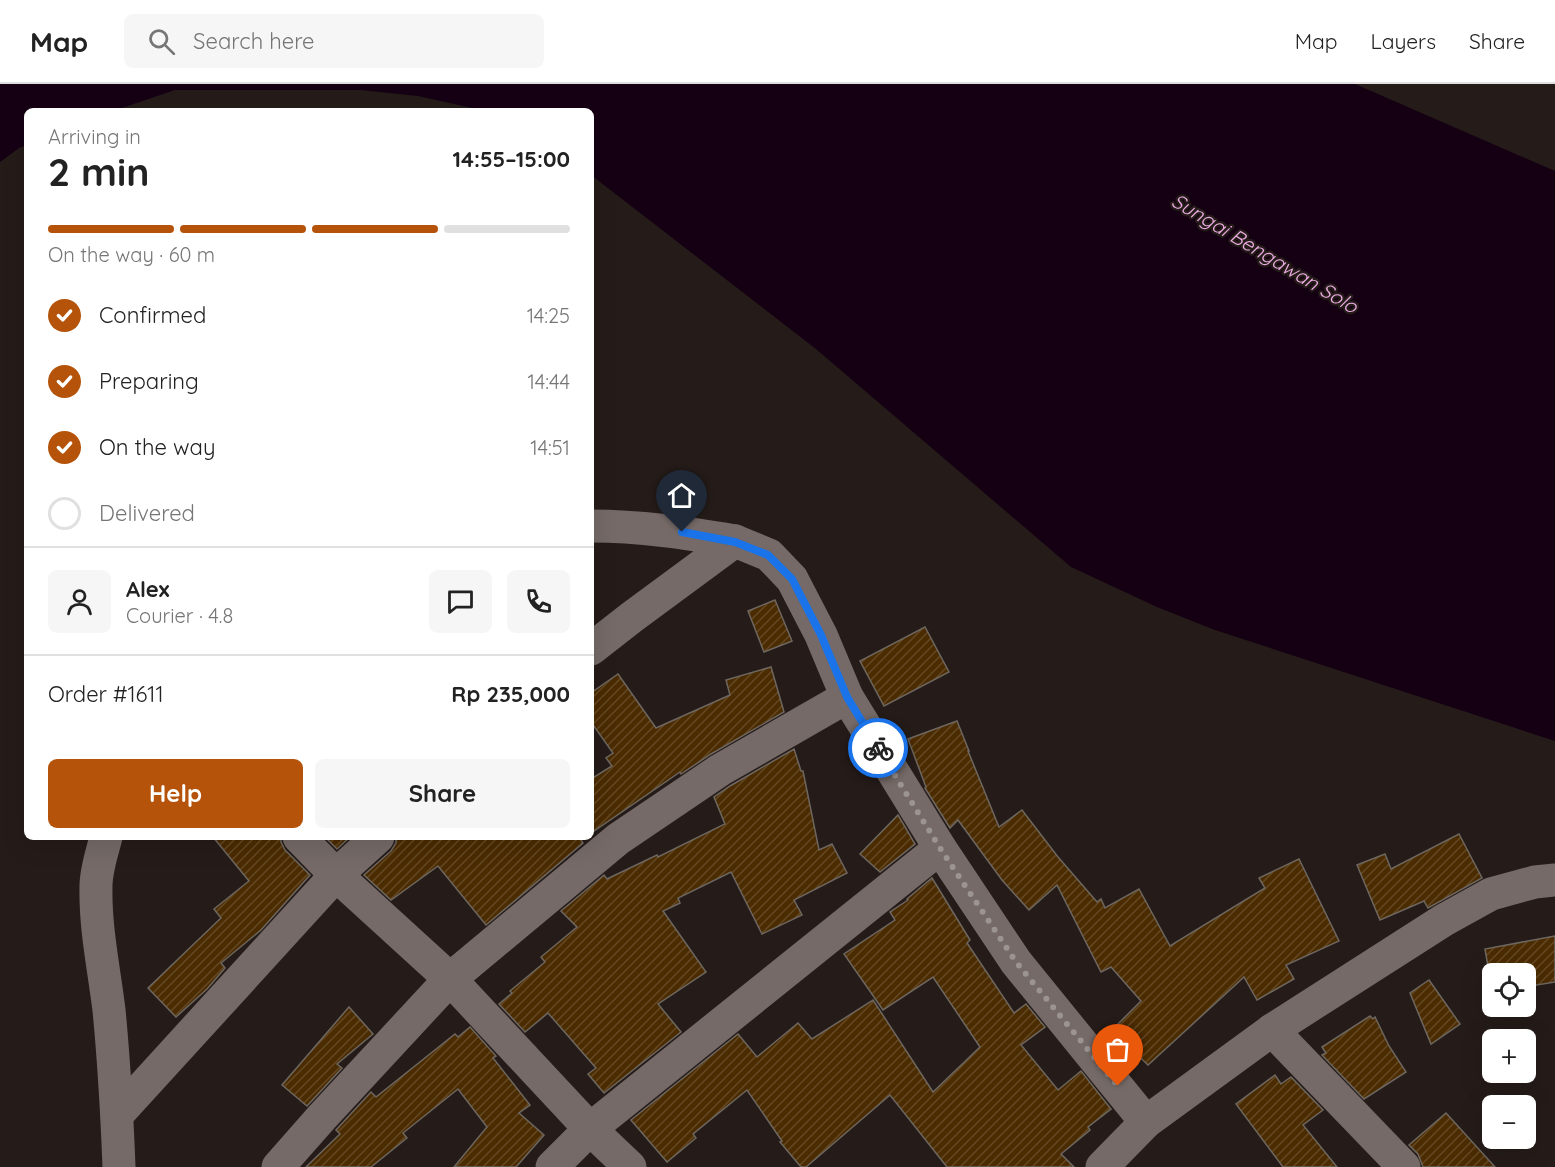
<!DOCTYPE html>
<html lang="en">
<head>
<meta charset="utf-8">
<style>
  body { margin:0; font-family:Quicksand,sans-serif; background:#f6f6f6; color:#222; height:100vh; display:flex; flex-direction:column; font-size:22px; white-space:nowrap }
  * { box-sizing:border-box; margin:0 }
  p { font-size:20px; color:#767676 }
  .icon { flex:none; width:33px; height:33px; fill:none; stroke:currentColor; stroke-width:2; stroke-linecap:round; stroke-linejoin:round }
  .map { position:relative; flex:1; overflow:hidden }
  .sheet { position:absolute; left:24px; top:24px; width:570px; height:732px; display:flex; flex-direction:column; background:#fff; border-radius:9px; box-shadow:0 6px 24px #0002 }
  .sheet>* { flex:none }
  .fabs { position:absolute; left:1482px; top:879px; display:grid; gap:12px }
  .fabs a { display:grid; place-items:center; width:54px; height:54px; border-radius:9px; background:#fff; box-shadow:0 6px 24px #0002; font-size:30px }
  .pin { position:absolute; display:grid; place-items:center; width:51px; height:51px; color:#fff; margin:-62px -26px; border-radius:50% 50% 50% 0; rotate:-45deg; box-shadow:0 0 6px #0007 }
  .pin .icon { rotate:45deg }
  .courier { position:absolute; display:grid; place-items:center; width:60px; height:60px; margin:-30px; border:4px solid #1a73e8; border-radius:50%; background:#fff; color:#222; box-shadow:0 2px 8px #0007 }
  .head em { font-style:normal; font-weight:800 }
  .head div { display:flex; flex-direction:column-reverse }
  .head { display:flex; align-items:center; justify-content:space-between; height:102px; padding:0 24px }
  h1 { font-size:39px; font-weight:800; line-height:45px }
  .bar { display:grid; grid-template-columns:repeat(4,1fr); gap:9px 6px; align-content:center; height:72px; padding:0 24px }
  .bar i { height:8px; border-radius:4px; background:#e0e0e0 }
  .bar .selected { background:#b45309 }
  .bar p { grid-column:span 4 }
  .line { display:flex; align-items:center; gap:15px; padding:0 24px; border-top:2px solid #e0e0e0 }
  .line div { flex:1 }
  .round { display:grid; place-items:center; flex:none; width:63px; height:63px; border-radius:9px; background:#f6f6f6 }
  ol { padding:0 24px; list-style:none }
  li { display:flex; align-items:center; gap:18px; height:66px }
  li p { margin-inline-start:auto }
  li .icon { padding:6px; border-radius:50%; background:#b45309; color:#fff; stroke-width:4 }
  li:last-child { color:#767676 }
  li i { width:33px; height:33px; border:3px solid #e0e0e0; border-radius:50% }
  .cta { display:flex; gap:12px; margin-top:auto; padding:12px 24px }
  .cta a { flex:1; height:69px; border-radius:9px; background:#b45309; color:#fff; font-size:24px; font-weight:800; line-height:69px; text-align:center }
  .cta a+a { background:#f6f6f6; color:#222 }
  header { display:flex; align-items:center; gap:36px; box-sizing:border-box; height:84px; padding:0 30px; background:#fff; border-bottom:2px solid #e0e0e0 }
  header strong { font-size:28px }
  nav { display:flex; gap:33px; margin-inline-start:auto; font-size:21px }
  .search { width:420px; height:54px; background:#f6f6f6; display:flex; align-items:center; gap:15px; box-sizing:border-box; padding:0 21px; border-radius:9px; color:#767676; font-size:22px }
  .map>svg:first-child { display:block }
  .water { fill:#150013 }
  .building { fill:url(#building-hatch); stroke:#6e675f; stroke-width:1.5 }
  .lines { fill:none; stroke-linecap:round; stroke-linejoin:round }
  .minor { stroke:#756a67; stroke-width:33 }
  .done { stroke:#9b9491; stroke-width:6; stroke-dasharray:0 10.8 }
  .route { stroke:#1a73e8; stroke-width:8 }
  .labels { text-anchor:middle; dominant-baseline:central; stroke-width:4.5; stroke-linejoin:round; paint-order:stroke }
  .water-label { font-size:20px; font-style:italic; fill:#ebace2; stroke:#251c19 }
</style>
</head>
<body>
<header>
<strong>Map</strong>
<div class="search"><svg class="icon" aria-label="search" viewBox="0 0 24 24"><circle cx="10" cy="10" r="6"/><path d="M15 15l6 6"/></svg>Search here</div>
<nav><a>Map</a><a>Layers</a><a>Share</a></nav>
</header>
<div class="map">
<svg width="1555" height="1083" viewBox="0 0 1555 1083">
  <defs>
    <pattern id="building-hatch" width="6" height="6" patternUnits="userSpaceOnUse" patternTransform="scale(1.5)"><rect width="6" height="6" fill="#4b2b00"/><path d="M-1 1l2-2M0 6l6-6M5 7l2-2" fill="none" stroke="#644924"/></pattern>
  </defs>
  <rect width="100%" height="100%" fill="#251c19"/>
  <polygon class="water" points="0,0 1355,0 1555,87 1555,657 1215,546 1157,523 1071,483 816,265 591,91 591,27 486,27 418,12 360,6 175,6 113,27 27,27 27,61 19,64 0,78"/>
  <g class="building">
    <polygon points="775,516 792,557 764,568 748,527"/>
    <polygon points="925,543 949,588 884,622 860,577"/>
    <polygon points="771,583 784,628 711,670 681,690 680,688 591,749 591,695 612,682 606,674 613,669 591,638 591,609 618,590 656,644 730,611 726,596"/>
    <polygon points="957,637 969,667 968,667 999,743 1022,726 1058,773 1097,818 1101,815 1105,824 1139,805 1170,862 1265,804 1259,794 1299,775 1339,857 1286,881 1294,895 1257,916 1244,893 1148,981 1112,946 1141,917 1111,883 1101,888 1057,801 1029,826 1002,796 958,736 950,744 925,704 926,703 908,655"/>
    <polygon points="794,665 801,687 803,687 819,766 832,760 847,789 794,816 802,831 762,850 731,788 678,814 680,819 663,827 706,888 658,920 681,948 604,1009 588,990 596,984 548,929 525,948 499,920 512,909 510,907 545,878 541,873 577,843 561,827 604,791 607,795 657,771 658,773 725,740 714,713 730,702"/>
    <polygon points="898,731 915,760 880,788 860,770"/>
    <polygon points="1459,750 1482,794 1428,824 1424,817 1380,836 1357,781 1385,770 1391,785"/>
    <polygon points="213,753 281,753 281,758 285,766 310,791 261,846 221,879 225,884 207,905 176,933 148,904 221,834 214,825 249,797"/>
    <polygon points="325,753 350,753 337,765"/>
    <polygon points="396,753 579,753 583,759 486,841 438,782 391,816 364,791 391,767 396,759"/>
    <polygon points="932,794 970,856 967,859 1014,929 1026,920 1045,943 1021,961 1058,1006 1081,987 1111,1025 1088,1043 1090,1046 1061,1070 1074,1083 947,1083 890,1011 806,1083 801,1083 780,1058 782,1057 747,1006 693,1050 696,1054 667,1078 631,1036 738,950 757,973 798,939 812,955 873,916 933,1008 980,963 933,893 883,926 844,870 895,836 890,828 908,816 907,815"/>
    <polygon points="1555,852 1555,898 1530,902 1531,908 1526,909 1526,890 1492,890 1492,906 1485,865"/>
    <polygon points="1429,896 1460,940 1431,960 1410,909"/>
    <polygon points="349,923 373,950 337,980 342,984 307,1022 282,1001"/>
    <polygon points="1370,932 1373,935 1375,933 1389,962 1406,988 1364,1015 1322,971 1326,969 1322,963"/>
    <polygon points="470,943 496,972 493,974 530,1021 519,1029 544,1051 516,1083 454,1083 487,1043 458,1005 403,1049 407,1054 371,1083 306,1083 340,1050 336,1046 371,1008 376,1013 455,950 458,953"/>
    <polygon points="1275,991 1281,1000 1291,993 1323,1026 1303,1041 1337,1083 1283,1083 1236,1020"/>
    <polygon points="1446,1029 1495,1083 1423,1083 1418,1070 1409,1061"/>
  </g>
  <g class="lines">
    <g class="minor">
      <path d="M 591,442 C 640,442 687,449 735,457"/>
      <polyline points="591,565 632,533 735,457 769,471 792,495 821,551 847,613 940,764 1016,878 1146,1038"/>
      <path d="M 106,753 C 102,769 96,786 96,802 C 95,844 104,885 109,926 C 114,978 117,1031 119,1083"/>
      <polyline points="299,753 336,791 450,895 590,1045 630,1083"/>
      <polyline points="1272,946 1404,1083"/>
      <polyline points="117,1031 336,791 378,753"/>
      <polyline points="278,1083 322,1033 450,895 618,755 720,686 847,613"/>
      <polyline points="552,1083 590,1045 940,764"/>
      <polyline points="1102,1083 1146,1038 1272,946 1444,836 1491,810 1535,798 1555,796"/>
    </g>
  </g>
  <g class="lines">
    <polyline class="done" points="878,664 940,764 1016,878 1118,1002"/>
    <polyline class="route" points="682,448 735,458 768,471 792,495 821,551 847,613 878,664"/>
  </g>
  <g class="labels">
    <g class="water-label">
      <text transform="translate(1265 169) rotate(31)">Sungai Bengawan Solo</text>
    </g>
  </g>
</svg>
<div class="fabs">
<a><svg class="icon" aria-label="locate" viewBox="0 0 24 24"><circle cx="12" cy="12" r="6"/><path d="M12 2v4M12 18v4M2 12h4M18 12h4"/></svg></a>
<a>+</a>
<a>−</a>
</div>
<div class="pin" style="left:1118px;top:1002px;background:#ea580c"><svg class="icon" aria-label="bag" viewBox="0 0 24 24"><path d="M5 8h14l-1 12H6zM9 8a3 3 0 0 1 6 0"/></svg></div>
<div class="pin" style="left:682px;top:448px;background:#1f2937"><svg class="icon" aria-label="home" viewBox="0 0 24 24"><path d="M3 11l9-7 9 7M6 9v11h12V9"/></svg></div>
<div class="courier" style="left:878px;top:664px"><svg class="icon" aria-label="bike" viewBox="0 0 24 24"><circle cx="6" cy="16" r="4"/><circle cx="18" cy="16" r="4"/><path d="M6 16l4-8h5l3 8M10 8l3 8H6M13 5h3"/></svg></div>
<section class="sheet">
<div class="head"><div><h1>2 min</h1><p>Arriving in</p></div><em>14:55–15:00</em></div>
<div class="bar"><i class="selected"></i><i class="selected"></i><i class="selected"></i><i></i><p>On the way · 60 m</p></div>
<ol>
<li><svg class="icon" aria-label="check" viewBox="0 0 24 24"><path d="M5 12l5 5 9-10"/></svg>Confirmed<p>14:25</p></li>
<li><svg class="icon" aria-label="check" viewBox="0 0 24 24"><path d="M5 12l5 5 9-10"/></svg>Preparing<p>14:44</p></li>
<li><svg class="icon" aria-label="check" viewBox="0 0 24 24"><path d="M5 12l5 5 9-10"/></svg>On the way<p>14:51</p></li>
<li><i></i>Delivered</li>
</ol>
<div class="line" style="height:108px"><a class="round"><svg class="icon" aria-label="person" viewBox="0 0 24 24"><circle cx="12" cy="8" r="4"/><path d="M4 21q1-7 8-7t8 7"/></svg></a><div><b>Alex</b><p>Courier · 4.8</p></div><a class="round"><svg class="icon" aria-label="chat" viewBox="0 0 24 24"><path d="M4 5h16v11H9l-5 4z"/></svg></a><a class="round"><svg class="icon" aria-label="phone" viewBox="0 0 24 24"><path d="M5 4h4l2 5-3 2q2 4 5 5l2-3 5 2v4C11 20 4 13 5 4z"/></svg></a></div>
<div class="line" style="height:78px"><div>Order #1611</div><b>Rp 235,000</b></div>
<div class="cta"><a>Help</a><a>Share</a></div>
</section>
</div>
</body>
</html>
